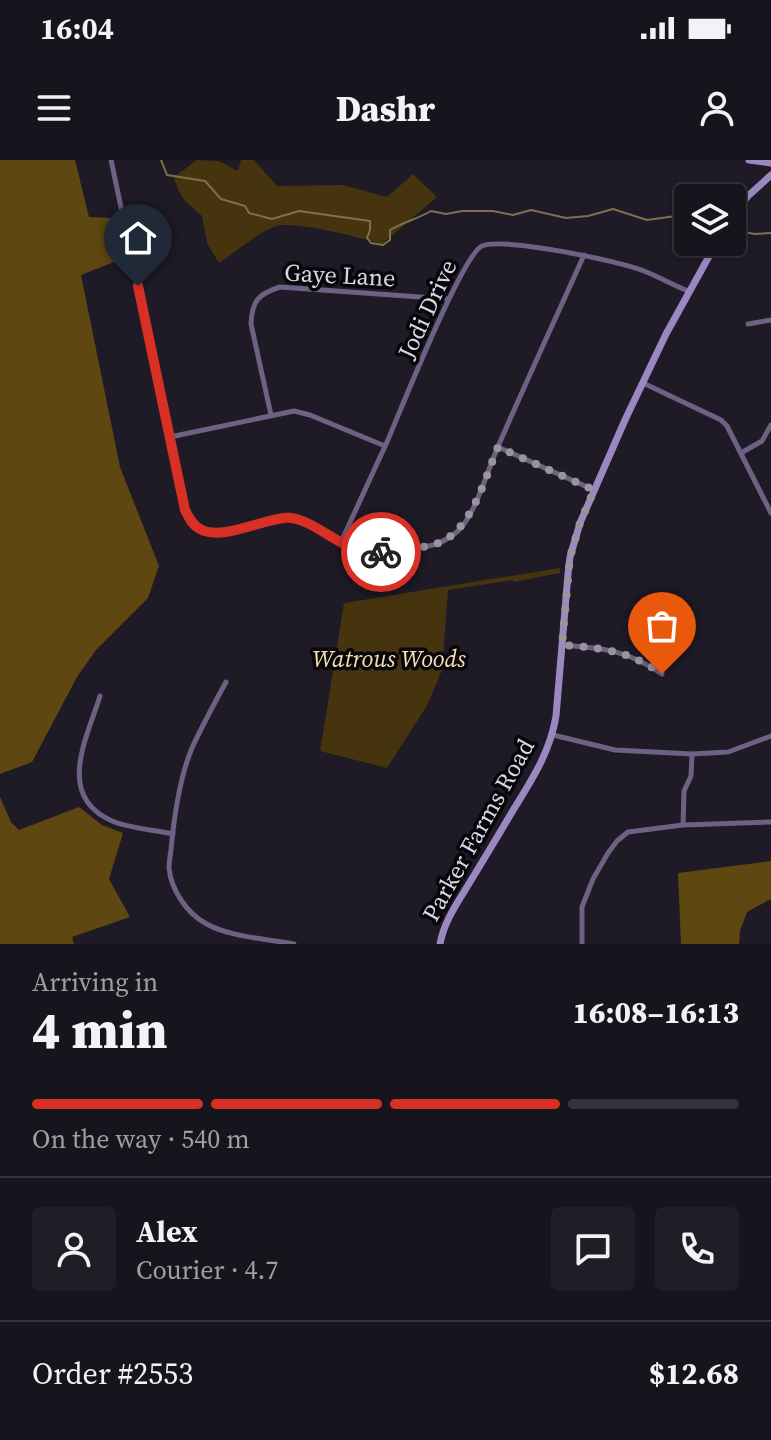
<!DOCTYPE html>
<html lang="en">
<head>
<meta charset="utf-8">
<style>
  body { margin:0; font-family:"Source Serif 4",serif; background:#1f1d25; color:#f1f3f6; height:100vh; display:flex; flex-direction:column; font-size:30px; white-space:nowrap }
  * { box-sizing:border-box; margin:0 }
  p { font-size:26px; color:#9e9ea3 }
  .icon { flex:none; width:44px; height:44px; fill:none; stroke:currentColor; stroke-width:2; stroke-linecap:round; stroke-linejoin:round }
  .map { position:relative; height:784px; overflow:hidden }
  .drawer { display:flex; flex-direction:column; background:#16141c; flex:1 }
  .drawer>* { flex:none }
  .controls { position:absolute; left:674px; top:24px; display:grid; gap:16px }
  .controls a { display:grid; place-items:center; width:72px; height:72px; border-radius:8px; background:#16141c; box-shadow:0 2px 6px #0004,0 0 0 2px #35333b; font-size:40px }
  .pin { position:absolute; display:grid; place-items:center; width:68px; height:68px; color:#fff; margin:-82px -34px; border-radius:50% 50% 50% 0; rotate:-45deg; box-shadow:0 0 8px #0007 }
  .pin .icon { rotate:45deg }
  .courier { position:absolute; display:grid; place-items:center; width:80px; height:80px; margin:-40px; border:6px solid #d93025; border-radius:50%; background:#fff; color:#222; box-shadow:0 2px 10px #0007 }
  .summary em { font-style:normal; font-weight:800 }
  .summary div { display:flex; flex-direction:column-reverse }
  .summary { display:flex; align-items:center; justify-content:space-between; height:136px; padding:0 32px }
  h1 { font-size:52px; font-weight:800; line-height:60px }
  .bar { display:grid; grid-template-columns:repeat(4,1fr); gap:12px 8px; align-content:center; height:96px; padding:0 32px }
  .bar i { height:10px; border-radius:6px; background:#35333b }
  .bar .active { background:#d93025 }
  .bar p { grid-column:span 4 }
  .line { display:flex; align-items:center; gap:20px; padding:0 32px; border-top:2px solid #35333b }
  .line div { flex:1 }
  .round { display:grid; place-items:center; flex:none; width:84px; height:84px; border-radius:8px; background:#1f1d25 }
  .status { display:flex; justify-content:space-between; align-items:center; height:56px; padding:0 40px; background:#16141c; direction:ltr }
  .status svg { height:22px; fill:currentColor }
  header { display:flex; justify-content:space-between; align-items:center; height:104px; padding:0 32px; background:#16141c; font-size:36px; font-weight:800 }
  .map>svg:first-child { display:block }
  .green { fill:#45340d }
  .forest { fill:#5e4710 }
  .water { fill:#5a4209; stroke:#806f4a; stroke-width:2 }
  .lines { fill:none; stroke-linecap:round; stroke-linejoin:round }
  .stream { stroke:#806f4a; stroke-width:2 }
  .street { stroke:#6d6184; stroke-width:5 }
  .secondary { stroke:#9c88c1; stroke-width:7 }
  .done { stroke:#98959f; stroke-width:8; stroke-dasharray:0 14.4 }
  .route { stroke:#d93025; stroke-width:10 }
  .labels { text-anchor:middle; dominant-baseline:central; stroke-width:7; stroke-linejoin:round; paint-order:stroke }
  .street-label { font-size:24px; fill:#d9d7e0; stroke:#07060b }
  .park-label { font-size:24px; font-style:italic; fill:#f6dfb3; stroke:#07060b }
</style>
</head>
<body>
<div class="status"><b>16:04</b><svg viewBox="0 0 49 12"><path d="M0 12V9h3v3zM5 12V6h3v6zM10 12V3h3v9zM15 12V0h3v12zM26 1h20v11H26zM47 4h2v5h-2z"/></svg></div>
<header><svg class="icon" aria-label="menu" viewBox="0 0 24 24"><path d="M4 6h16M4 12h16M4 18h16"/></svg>Dashr<svg class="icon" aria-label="person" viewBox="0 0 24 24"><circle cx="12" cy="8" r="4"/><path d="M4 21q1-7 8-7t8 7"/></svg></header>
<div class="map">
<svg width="771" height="784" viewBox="0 0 771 784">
  <rect width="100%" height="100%" fill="#1e1a26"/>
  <g class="green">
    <path d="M 197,0 L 219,1 L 238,11 L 241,0 L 254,0 L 277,26 L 343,25 L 387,37 L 413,14 L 437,37 L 382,84 C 361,78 296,61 277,66 C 259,71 236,92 219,103 L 207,83 L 202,56 C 186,42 180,39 174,17 Z"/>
    <polygon points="560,408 560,413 514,422 513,420 448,430 442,510 428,544 387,608 320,591 344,443"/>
  </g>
  <g class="forest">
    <polygon points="0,0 75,0 89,57 112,58 124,98 81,115 120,307 159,406 148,438 96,490 77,517 32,602 0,614"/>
    <polygon points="0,637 11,662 19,670 79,647 102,665 123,673 109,719 130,757 72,777 74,784 0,784"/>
    <polygon points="771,701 771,739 747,752 740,771 739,784 681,784 678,713"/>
  </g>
  <path class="water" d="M 652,447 L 666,449 L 670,456 L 670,468 C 663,479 648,478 640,470 C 638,459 643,453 652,447 Z"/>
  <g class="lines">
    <g class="stream">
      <path d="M 161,0 L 167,15 L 205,21 L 221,39 L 245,46 L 249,53 L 272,59 L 299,51 L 370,61 L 370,70 L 367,78 L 371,83 L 383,85 L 390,80 L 390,70 C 404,62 417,59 431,51 L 446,54 L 462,51 L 493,51 L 513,55 L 531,50 L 566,58 L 588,56 L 613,49 L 647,60 L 676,56 L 688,61"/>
      <polyline points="732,69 754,74 771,73"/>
    </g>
    <g class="street">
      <path d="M 111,0 L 185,350 C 210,398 250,356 288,358 C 317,359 341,392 371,393 C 383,394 425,387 437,384 C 444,381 452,376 458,371 C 475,355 487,312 497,289 C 525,224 555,160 584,95"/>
      <polyline points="748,164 771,160"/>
      <polyline points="643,223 721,260 727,266 771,353"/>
      <path d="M 271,255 L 251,164 C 252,141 258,134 280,127 L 448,139"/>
      <polyline points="170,277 294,251 310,255 385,286"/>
      <polyline points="498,287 594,330"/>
      <polyline points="741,293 762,281 771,265"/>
      <path d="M 341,382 C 356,349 372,315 387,282 C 400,252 462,95 482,86 C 503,77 620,101 644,111 C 659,117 673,125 688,131"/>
      <path d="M 562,485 C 603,488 627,490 662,514"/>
      <path d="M 226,522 C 214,544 202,566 192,588 C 179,619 174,657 171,690 C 170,696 169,703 169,708 C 171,730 187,753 205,763 C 228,777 268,779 294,784"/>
      <path d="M 100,536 C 87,578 55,636 112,661 C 128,668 154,670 173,674"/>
      <polyline points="553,575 615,590 692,594 728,592 771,576"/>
      <polyline points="683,665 684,631 691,616 692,594"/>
      <polyline points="582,784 582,747 593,719 608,693 617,681 628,672 683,665 771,662"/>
    </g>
    <g class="secondary">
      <polyline points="749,0 771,3"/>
      <polyline points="732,56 748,36 771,15"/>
      <path d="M 440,784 C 444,761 458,742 470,722 C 484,699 498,676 512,652 C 531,621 550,593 556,556 L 568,414 L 570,397 L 580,363 L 625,260 L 666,174 L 717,82"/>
    </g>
  </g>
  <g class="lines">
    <path class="done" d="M 381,392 C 399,390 419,389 436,384 C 471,373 485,318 498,287 L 594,330 L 580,363 L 570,397 L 562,485 C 601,488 628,490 662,514"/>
    <path class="route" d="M 138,126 L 185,350 C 189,357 192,365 200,369 C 221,381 261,360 284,358 C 315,355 344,398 381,392"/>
  </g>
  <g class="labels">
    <g class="street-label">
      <text transform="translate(340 115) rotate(3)">Gaye Lane</text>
      <text transform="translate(427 149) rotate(-65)">Jodi Drive</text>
      <text transform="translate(478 670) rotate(-61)">Parker Farms Road</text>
    </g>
    <g class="park-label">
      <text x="389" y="498">Watrous Woods</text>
    </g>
  </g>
</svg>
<div class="controls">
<a><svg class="icon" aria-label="layers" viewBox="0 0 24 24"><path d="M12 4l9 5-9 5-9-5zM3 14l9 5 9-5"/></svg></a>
</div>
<div class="pin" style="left:662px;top:514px;background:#ea580c"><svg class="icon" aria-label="bag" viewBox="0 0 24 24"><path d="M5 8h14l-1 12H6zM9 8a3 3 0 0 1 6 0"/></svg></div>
<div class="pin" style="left:138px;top:126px;background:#1f2937"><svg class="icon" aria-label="home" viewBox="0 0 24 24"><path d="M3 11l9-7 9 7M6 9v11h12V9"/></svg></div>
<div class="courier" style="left:381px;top:392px"><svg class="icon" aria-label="bike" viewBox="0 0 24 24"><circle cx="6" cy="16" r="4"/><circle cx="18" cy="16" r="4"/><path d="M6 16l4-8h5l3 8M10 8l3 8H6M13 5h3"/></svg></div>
</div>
<section class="drawer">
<div class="summary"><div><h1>4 min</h1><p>Arriving in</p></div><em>16:08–16:13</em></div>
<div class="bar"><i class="active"></i><i class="active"></i><i class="active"></i><i></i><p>On the way · 540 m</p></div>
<div class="line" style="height:144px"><a class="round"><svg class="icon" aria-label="person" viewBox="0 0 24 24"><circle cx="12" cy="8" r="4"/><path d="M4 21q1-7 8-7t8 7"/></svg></a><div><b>Alex</b><p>Courier · 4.7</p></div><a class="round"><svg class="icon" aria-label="chat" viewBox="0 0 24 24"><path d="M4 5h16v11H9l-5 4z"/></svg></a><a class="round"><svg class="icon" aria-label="phone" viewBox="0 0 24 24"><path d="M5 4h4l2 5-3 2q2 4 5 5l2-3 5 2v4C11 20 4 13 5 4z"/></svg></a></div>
<div class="line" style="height:104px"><div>Order #2553</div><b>$12.68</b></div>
</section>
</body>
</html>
